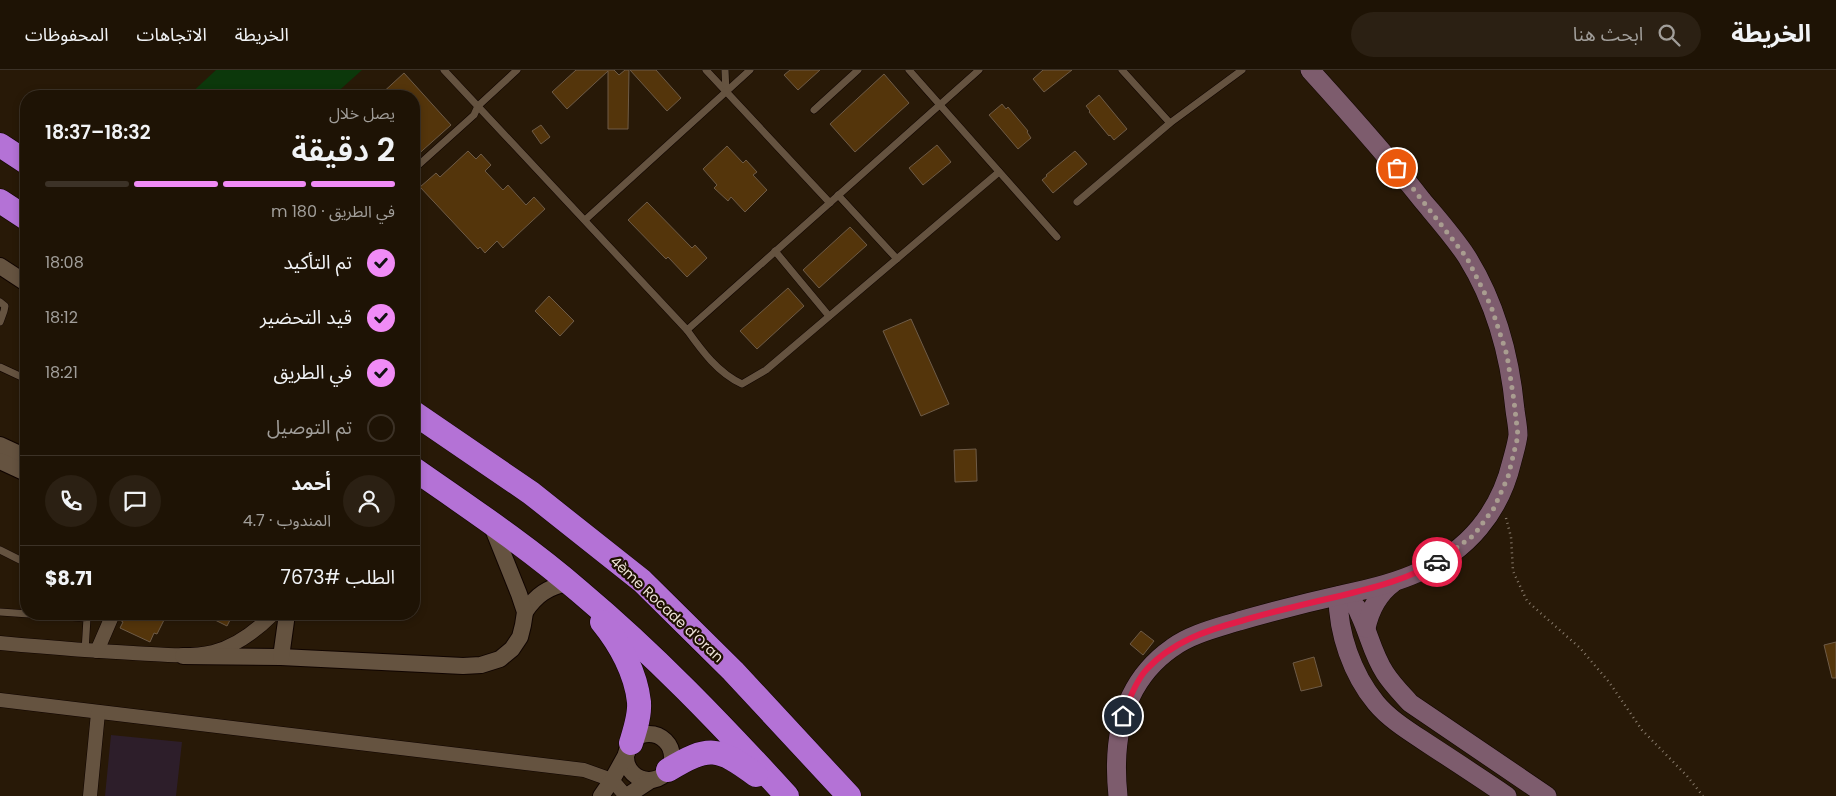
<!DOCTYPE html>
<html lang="ar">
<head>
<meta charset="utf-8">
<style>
  body { margin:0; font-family:Poppins,"Noto Sans Arabic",sans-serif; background:#2b2013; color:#f1f3f6; direction:rtl; height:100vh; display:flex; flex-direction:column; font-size:19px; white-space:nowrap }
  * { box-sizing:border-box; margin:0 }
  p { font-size:16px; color:#a19e9a }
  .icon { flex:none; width:28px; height:28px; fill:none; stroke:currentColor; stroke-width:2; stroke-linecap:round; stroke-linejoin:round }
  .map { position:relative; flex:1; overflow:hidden; direction:ltr }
  .details { position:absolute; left:20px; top:20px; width:400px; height:530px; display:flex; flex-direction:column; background:#1e1305; border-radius:20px; box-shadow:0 2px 8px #0003,0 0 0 1px #3c3227; direction:rtl }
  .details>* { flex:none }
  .pin { position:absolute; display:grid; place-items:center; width:42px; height:42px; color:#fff; margin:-21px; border:2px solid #fff; border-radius:50%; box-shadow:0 1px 5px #0007 }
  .courier { position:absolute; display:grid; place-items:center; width:50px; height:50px; margin:-25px; border:4px solid #e11d48; border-radius:50%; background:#fff; color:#222; box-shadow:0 1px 6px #0007 }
  .summary em { font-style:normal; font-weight:600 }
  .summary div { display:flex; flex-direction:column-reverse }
  .summary { display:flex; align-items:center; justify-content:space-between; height:85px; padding:0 25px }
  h1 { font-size:32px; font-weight:600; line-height:38px }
  .bar { display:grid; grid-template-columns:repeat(4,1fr); gap:8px 5px; align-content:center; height:60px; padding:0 25px }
  .bar i { height:6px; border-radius:4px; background:#3c3227 }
  .bar .selected { background:#f08bf6 }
  .bar p { grid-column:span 4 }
  .line { display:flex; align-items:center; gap:12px; padding:0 25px; border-top:1px solid #3c3227 }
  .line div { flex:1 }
  .round { display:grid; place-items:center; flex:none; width:52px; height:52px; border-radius:26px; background:#2b2013 }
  ol { padding:0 25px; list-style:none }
  li { display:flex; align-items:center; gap:15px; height:55px }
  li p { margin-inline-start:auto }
  li .icon { padding:5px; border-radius:50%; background:#f08bf6; color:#111; stroke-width:4 }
  li:last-child { color:#a19e9a }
  li i { width:28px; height:28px; border:2px solid #3c3227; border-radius:50% }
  header { display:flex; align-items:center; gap:30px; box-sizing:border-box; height:70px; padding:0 25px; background:#1e1305; border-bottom:1px solid #3c3227 }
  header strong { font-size:24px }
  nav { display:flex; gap:28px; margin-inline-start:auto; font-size:18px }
  .search { width:350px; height:45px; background:#2b2013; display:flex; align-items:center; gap:12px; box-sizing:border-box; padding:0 18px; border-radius:28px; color:#a19e9a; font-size:19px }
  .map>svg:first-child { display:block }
  .education { fill:#2d1e2a }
  .pitch { fill:#0c380b }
  .building { fill:#54350b; stroke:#6e5b47 }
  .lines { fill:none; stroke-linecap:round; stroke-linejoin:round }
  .service-casing { stroke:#100400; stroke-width:8 }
  .minor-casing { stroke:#100400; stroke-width:15 }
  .tertiary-casing { stroke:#100400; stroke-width:18 }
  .secondary-casing { stroke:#100400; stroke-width:20 }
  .motorway-casing { stroke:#100400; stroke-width:25 }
  .path { stroke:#897c6d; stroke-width:2.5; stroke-dasharray:1 4; stroke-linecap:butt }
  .service { stroke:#655340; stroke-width:7 }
  .minor { stroke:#655340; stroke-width:14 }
  .tertiary { stroke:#655340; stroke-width:16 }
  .secondary { stroke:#7d5c6d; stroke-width:19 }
  .motorway { stroke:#b472d6; stroke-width:24 }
  .done { stroke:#a99d90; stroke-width:5; stroke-dasharray:0 9 }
  .route { stroke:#e11d48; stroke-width:6 }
  .labels { text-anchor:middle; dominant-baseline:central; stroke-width:4.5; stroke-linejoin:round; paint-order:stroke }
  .street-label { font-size:14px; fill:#efe4d9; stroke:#1e1001 }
</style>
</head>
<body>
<header>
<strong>الخريطة</strong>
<div class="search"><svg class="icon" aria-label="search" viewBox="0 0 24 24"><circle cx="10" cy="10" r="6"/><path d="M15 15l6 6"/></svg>ابحث هنا</div>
<nav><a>الخريطة</a><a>الاتجاهات</a><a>المحفوظات</a></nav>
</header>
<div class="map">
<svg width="1836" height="726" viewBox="0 0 1836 726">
  <rect width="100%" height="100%" fill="#281907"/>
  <polygon class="education" points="111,665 182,672 176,726 105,726"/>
  <polygon class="pitch" points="216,0 362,0 333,26 188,26"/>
  <g class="building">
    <polygon points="576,0 614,0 619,5 625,0 629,0 628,59 608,59 608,1 567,39 552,22"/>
    <polygon points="630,0 656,0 681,28 667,41"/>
    <polygon points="790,0 820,0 798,20 784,5"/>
    <polygon points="1043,0 1072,0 1044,22 1033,9"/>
    <polygon points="404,3 451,55 414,88 414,26 379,26"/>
    <polygon points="884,4 909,33 855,82 830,54"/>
    <polygon points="1099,25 1127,59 1114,70 1110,65 1109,66 1089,42 1090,41 1086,36"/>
    <polygon points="1002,34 1006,39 1008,37 1028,61 1027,62 1031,68 1018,79 989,45"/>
    <polygon points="541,55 550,67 541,74 532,61"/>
    <polygon points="937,75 951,92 923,115 909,98"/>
    <polygon points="727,76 743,93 746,90 757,102 753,105 767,120 745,142 731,127 728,131 714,118 717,115 703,99"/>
    <polygon points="468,81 476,89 481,84 491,95 485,101 503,120 508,115 526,135 534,127 545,139 503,178 497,171 485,183 480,177 478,179 420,117 436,103 440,107"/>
    <polygon points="1075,81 1087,94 1053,123 1042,110 1047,106 1046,105"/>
    <polygon points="647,132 692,178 695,175 707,188 687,207 668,187 666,189 628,150"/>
    <polygon points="850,157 867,175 819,218 803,200"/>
    <polygon points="788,218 804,236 757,279 740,261"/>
    <polygon points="549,226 574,251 560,266 535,241"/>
    <polygon points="911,249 949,334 921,346 883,261"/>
    <polygon points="976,379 977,411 955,412 954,380"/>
    <polygon points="122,544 167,544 157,564 154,563 150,572 120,558 123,552 120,550"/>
    <polygon points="203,544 233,544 227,556"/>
    <polygon points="1141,561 1154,571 1143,585 1130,574"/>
    <polygon points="1836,572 1836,608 1832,608 1824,575"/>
    <polygon points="1314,587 1322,616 1301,621 1293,593"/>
  </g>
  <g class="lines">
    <defs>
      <g id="service">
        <polyline points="444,0 687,260 979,0"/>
        <polyline points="706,0 830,133"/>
        <polyline points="725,0 726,22"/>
        <polyline points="909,0 1057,167"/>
        <polyline points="1122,0 1170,53"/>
        <polyline points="814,40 858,0"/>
        <polyline points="414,99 474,45 478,36 517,0"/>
        <polyline points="838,125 897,189"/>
        <polyline points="1077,132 1170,53 1242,0"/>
        <polyline points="585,150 750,0"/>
        <polyline points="775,181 829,246"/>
        <polyline points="0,232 5,236 4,241 0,252"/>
        <path d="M 687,260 C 702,281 718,303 742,314 L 766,300 L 999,102"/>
        <polyline points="0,297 26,309"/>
        <polyline points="0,480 26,493"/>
        <polyline points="0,542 87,548 85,581"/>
      </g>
      <g id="minor">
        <path d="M 0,573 C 44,577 89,581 133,583 C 159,584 187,588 213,582 C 237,576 256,561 273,544"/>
        <polyline points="97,581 113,544"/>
        <polyline points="0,630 584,700 612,710 626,726"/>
        <polyline points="90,726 98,643"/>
      </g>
      <g id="tertiary">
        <polyline points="0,196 26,213"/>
        <polyline points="0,375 26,387"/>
        <polyline points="0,391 26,403"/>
        <path d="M 525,542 C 536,525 548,517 568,513"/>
        <polyline points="183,586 281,587 463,596 481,595 500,589 512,579 520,567 523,555 525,542 519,524 491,454"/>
        <polyline points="281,587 287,544"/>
        <circle cx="649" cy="687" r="23"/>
        <polyline points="601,726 612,710 627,683"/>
        <polyline points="627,726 651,710"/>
      </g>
      <g id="secondary">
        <path d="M 1344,525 L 1357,538 L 1360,545 C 1369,564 1373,585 1385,603 C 1392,614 1401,623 1410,633 L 1547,726"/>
        <path d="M 1338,526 C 1338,563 1352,604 1376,633 C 1390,650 1412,663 1430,675 C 1456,692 1482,709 1507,726"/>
        <path d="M 1366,558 C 1370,540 1378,524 1393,513"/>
        <path d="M 1118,726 C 1112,669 1122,613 1172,578 C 1191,564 1217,558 1239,551 C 1274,541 1309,532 1345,524 C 1370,519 1395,513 1419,502 C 1468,481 1500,442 1512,391 C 1514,383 1517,374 1518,365 C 1518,357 1516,348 1515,340 C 1510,287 1495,232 1467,187 C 1454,167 1437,148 1422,130 C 1387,85 1349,43 1310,0"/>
      </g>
      <g id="motorway">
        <polyline points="0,75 26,92"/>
        <polyline points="0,131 26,148"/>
        <polyline points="414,343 531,423 642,511 733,601 849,726"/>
        <path d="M 414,399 C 470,438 527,476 579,521 C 654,584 721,654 787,726"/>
        <path d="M 602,552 C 620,574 636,603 639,632 C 640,646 635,660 631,673"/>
        <path d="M 668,700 C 709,675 718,677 756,705"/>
      </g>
    </defs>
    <use href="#service" class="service-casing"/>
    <use href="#minor" class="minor-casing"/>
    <use href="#tertiary" class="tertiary-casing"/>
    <use href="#secondary" class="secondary-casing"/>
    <use href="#motorway" class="motorway-casing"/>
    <polyline class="path" points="1506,448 1511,467 1513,501 1527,531 1580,578 1609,612 1642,660 1687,706 1703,726"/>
    <use href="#service" class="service"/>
    <use href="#minor" class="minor"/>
    <use href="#tertiary" class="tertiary"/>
    <use href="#secondary" class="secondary"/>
    <use href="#motorway" class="motorway"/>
  </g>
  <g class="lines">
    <polyline class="done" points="1397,98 1467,188 1491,236 1507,285 1514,331 1518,366 1508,407 1494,438 1474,465 1437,492"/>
    <path class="route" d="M 1123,646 C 1128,632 1136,610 1147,599 C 1172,572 1207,560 1241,551 C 1275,541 1309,533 1344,525 C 1376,517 1408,509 1437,492"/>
  </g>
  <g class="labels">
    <g class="street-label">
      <text transform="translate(667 539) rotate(43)">4ème Rocade d'Oran</text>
    </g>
  </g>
</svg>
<div class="pin" style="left:1397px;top:98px;background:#ea580c"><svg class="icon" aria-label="bag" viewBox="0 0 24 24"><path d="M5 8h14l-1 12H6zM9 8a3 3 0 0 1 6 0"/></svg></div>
<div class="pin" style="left:1123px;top:646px;background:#1f2937"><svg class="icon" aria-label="home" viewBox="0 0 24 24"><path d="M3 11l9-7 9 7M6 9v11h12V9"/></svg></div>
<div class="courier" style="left:1437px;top:492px"><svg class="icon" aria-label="car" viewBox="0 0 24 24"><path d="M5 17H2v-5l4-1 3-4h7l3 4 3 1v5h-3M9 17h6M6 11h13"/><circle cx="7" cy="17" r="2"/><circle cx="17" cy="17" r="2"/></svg></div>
<section class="details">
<div class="summary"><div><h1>2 دقيقة</h1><p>يصل خلال</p></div><em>18:32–18:37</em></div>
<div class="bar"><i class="selected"></i><i class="selected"></i><i class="selected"></i><i></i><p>في الطريق · 180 m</p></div>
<ol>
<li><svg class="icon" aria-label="check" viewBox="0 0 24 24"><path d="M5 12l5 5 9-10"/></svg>تم التأكيد<p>18:08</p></li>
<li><svg class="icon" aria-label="check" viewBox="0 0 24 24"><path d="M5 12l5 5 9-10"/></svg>قيد التحضير<p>18:12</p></li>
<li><svg class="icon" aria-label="check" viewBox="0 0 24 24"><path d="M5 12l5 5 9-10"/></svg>في الطريق<p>18:21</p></li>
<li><i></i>تم التوصيل</li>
</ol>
<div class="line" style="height:90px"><a class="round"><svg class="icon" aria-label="person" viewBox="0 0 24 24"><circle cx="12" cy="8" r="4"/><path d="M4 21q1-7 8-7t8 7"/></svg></a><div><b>أحمد</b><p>المندوب · 4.7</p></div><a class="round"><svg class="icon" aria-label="chat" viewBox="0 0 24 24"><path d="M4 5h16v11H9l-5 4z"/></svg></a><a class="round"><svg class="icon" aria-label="phone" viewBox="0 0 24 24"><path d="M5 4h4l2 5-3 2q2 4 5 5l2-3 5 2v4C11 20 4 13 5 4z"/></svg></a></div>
<div class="line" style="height:65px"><div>الطلب #7673</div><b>$8.71</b></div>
</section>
</div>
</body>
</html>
